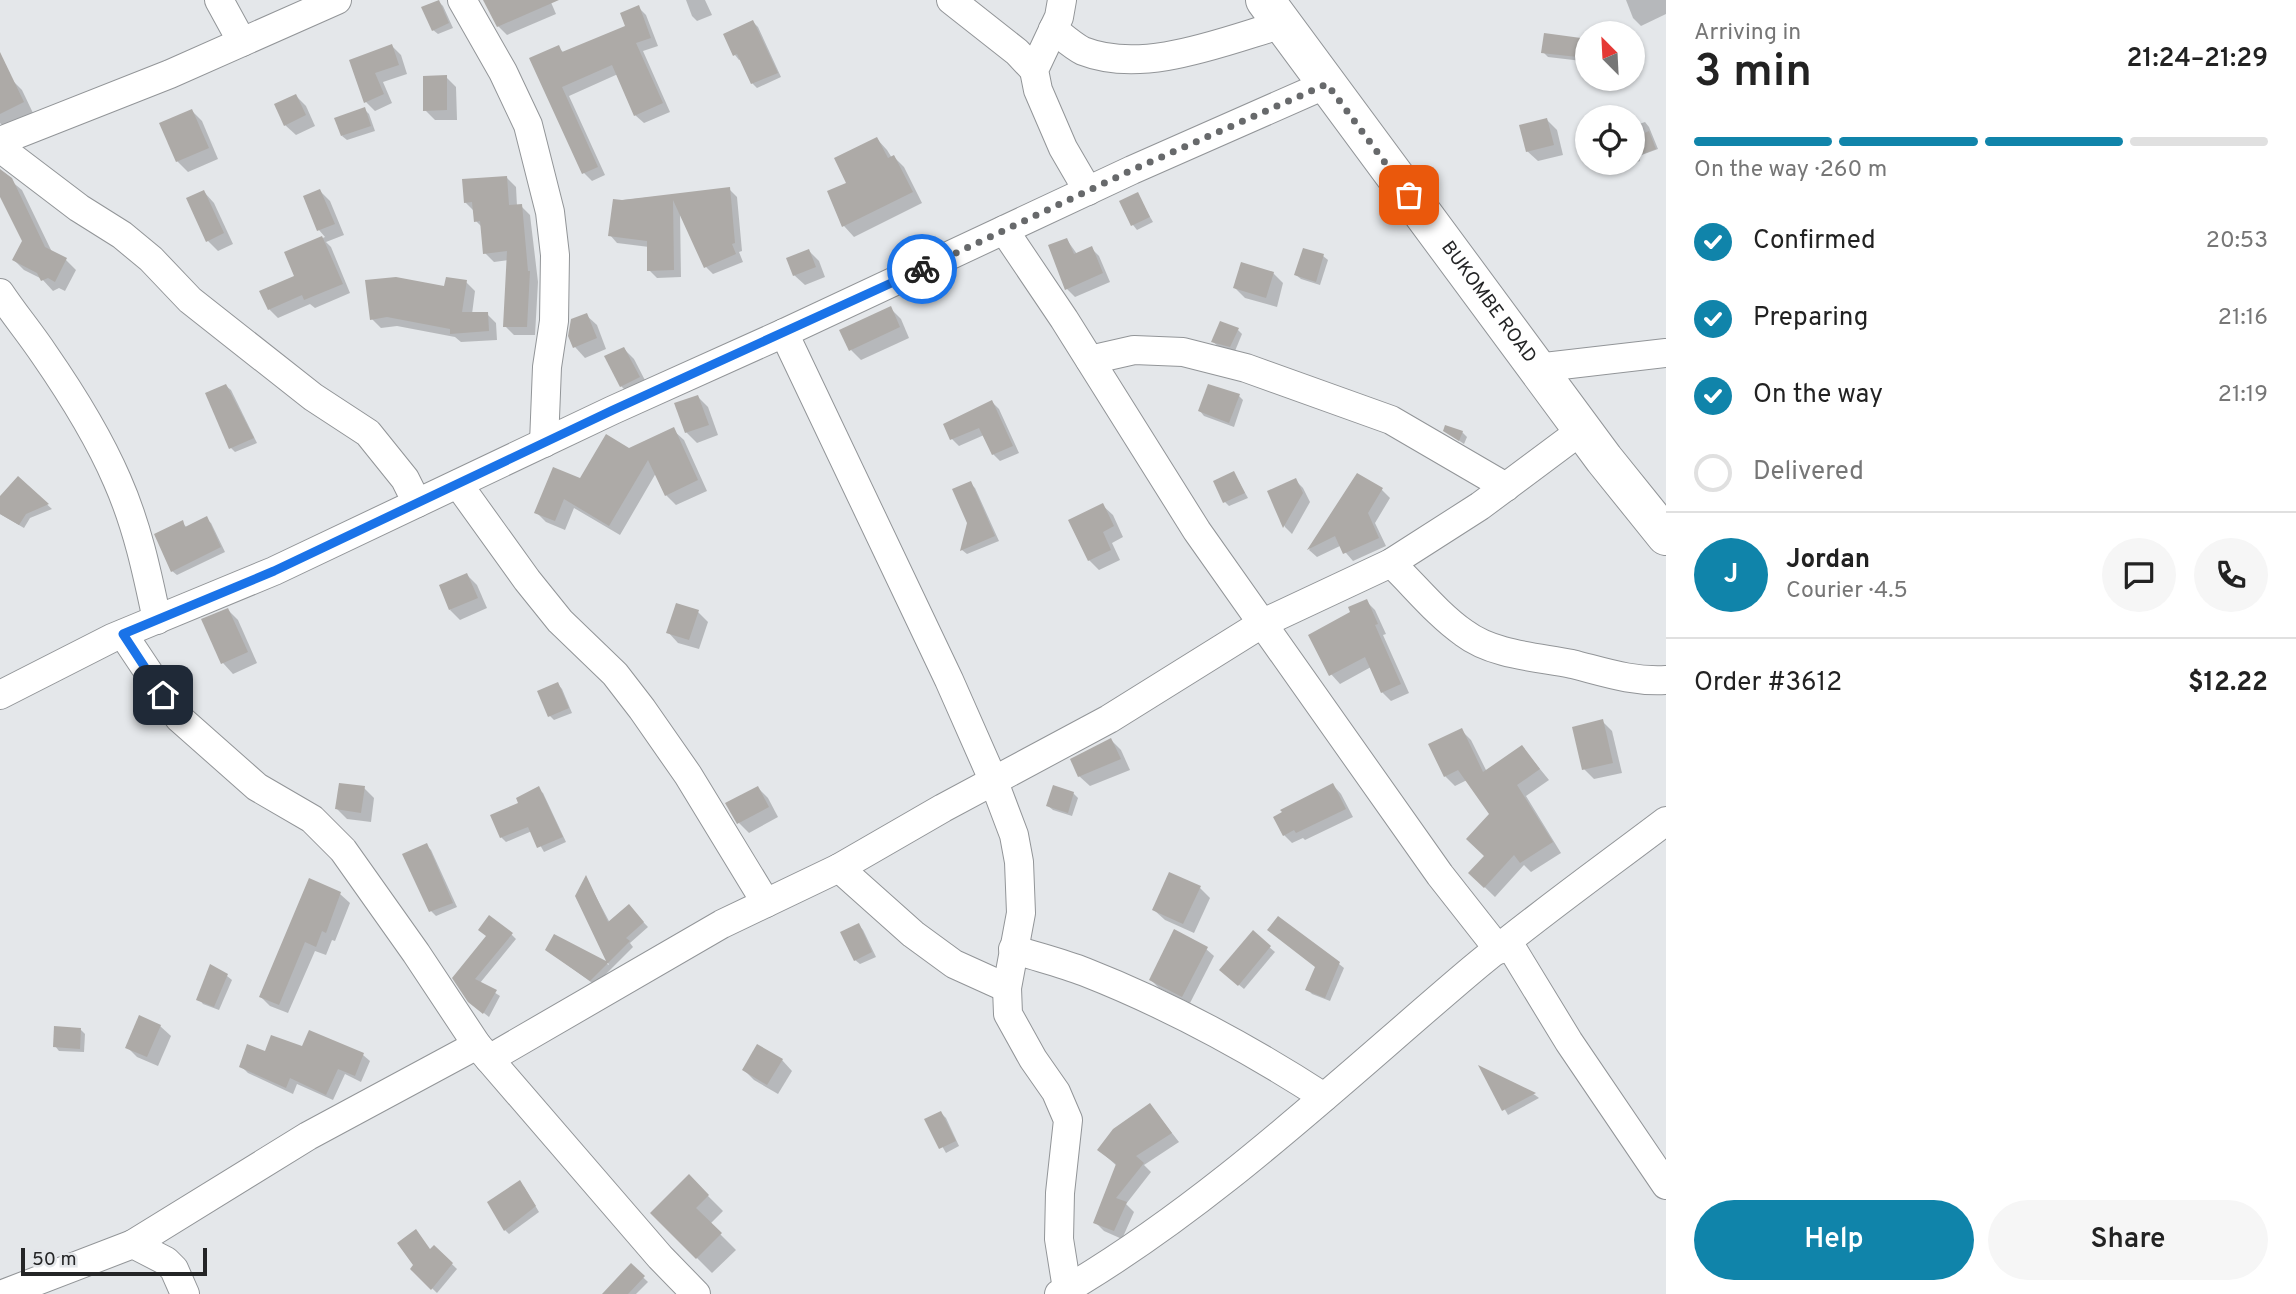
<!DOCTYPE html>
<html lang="en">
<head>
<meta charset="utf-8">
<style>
  body { margin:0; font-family:Overpass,sans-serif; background:#f6f6f6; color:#222; height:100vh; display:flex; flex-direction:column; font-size:26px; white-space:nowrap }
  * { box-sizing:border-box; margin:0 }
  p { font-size:23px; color:#767676 }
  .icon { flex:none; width:38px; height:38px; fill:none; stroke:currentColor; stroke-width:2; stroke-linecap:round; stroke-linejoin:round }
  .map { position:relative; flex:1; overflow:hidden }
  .drawer { display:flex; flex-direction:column; background:#fff; width:630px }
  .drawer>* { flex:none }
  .needle { width:46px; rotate:336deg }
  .fabs { position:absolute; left:1575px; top:21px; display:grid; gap:14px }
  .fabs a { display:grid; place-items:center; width:70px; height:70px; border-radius:50%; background:#fff; box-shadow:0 2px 5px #0004; font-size:35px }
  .scale { position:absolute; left:21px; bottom:18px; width:186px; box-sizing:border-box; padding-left:7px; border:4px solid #242526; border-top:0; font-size:19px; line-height:24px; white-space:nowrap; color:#242526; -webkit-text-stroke:5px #e4e7ea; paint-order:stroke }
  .pin { position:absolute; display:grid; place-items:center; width:60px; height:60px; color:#fff; margin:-30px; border-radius:14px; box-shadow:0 4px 10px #0006 }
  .courier { position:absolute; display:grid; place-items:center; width:70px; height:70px; margin:-35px; border:5px solid #1a73e8; border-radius:50%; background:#fff; color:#222; box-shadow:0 2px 9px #0007 }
  .overview em { font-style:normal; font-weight:600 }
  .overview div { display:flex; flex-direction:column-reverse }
  .overview { display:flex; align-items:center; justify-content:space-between; height:119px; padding:0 28px }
  h1 { font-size:46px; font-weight:600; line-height:52px }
  .bar { display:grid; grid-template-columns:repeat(4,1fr); gap:10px 7px; align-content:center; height:84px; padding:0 28px }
  .bar i { height:9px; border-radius:5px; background:#e0e0e0 }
  .bar .on { background:#1084aa }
  .bar p { grid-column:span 4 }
  .line { display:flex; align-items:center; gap:18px; padding:0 28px; border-top:2px solid #e0e0e0 }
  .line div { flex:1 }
  .round { display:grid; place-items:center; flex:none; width:74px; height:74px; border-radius:37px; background:#f6f6f6 }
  ol { padding:0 28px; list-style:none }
  li { display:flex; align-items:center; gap:21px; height:77px }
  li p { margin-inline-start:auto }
  li .icon { padding:7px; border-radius:50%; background:#1084aa; color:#fff; stroke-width:4 }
  li:last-child { color:#767676 }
  li i { width:38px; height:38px; border:4px solid #e0e0e0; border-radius:50% }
  .cta { display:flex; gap:14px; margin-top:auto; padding:14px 28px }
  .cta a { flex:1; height:80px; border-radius:42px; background:#1084aa; color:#fff; font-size:28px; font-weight:600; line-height:80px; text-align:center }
  .cta a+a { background:#f6f6f6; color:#222 }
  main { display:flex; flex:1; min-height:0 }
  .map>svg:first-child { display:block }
  .shadow { fill:#0003 }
  .building { fill:#adaaa7 }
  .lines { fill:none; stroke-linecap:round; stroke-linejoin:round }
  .street-casing { stroke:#929598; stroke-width:30 }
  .secondary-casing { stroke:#929598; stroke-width:40 }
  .street { stroke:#fff; stroke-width:28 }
  .secondary { stroke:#fff; stroke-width:38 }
  .done { stroke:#67696b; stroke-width:7; stroke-dasharray:0 12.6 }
  .route { stroke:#1a73e8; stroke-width:9 }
  .labels { text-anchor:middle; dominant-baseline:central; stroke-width:5; stroke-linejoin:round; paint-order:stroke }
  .street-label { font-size:19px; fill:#242526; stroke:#e4e7ea }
</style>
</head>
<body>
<main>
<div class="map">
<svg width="1666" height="1294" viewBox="0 0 1666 1294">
  <rect width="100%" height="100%" fill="#e4e7ea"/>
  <g class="shadow">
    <polygon points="485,0 550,0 556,14 507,35 498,26"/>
    <polygon points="686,0 705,0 712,15 697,21 692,16"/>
    <polygon points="1626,0 1666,0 1666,14 1641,26 1633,18"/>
    <polygon points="438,1 443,6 453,28 438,34 433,30"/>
    <polygon points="638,7 646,15 658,46 643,51 670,112 644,123 635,115 618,74 569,96 605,175 592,181 584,173 531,59 558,47 564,53 628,27"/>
    <polygon points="753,22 758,27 781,77 757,88 752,83 741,59 739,60 735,55"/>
    <polygon points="1580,40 1585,44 1582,61 1548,57 1543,52"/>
    <polygon points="392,46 401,55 407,74 383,82 392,103 375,111 366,102 351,61"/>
    <polygon points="446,77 456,87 457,120 435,120 425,110"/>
    <polygon points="12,80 22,90 33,113 4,127 0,123 0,86"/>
    <polygon points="296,96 306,106 315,126 296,135 285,125"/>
    <polygon points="1618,106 1625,117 1608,117 1606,110"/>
    <polygon points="364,109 369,114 375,131 347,140 342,136"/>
    <polygon points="192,111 202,121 218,159 188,172 177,161"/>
    <polygon points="1547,120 1557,130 1563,155 1538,161 1527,151"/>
    <polygon points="1645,122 1649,127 1658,149 1639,156 1640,161 1625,166 1621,163 1633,163 1633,126"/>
    <polygon points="877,139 887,150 892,158 894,157 904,167 922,203 854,237 844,226 829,192 848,184"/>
    <polygon points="0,172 22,190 52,252 66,260 76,270 65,291 59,288 53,291 42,279 24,270 14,260 24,241 0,193"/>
    <polygon points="507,178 516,187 517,206 521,206 530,215 538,282 535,335 514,335 505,326 509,260 494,262 485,253 482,227 476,221 475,212 465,202"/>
    <polygon points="729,189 737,197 742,251 739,252 743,262 713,274 706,267 680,212 681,277 657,278 649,270 649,247 617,243 610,235 614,201"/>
    <polygon points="320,191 330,201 344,235 326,242 331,247 350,293 315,308 310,304 278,318 269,309 296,277 287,253 325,237 319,230 305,197"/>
    <polygon points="204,192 214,203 233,244 218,251 208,241"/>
    <polygon points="1137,194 1153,222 1137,230 1133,225"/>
    <polygon points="1067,240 1077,254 1091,248 1099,256 1110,282 1075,297 1067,289"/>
    <polygon points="809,251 819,261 825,277 805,285 794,275"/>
    <polygon points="1323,256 1328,260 1320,285 1301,279 1296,275"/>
    <polygon points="1273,273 1283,283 1277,307 1245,298 1235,288"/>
    <polygon points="466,282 475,291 472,314 487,314 496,323 497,340 461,342 455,337 397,326 381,328 372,319 446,288"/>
    <polygon points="890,308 901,319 909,338 861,360 851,350"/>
    <polygon points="586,315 597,325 606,349 585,358 575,347 570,336"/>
    <polygon points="1238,330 1242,334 1235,351 1218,346 1213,342"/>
    <polygon points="624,349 634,359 649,388 632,397 621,386 607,357"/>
    <polygon points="226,386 231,390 257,443 235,452 231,448"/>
    <polygon points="1239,396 1243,400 1234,427 1204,416 1200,411"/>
    <polygon points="698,397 708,407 718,435 697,443 686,432"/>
    <polygon points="992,402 999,409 1019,453 1000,461 993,454 984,435 959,446 952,439 945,424"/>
    <polygon points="673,430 684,440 707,491 676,505 666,495 656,473 620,535 574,508 565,530 546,522 536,512 581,480"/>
    <polygon points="1445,431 1462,432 1467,437 1464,444"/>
    <polygon points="1234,473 1248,498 1229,506 1225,502"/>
    <polygon points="1358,475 1382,490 1390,498 1375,523 1386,546 1353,561 1340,546 1317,557 1309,550"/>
    <polygon points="18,478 52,509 30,518 24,528 0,514 0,505"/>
    <polygon points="1295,480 1303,488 1310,502 1292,534 1285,527 1269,492"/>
    <polygon points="970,483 975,488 999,541 967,554 962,550 969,523"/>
    <polygon points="1102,505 1113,515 1123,537 1112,543 1120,560 1099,570 1089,560"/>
    <polygon points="206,519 211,523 225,552 177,575 172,571 182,522 187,528"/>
    <polygon points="467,575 477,585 487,608 460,620 450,610"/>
    <polygon points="1366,601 1375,610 1386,634 1383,635 1409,693 1391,701 1382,692 1371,667 1340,684 1331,674 1353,613"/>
    <polygon points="228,610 238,620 257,663 233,674 223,663 203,620"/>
    <polygon points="698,612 708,622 699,649 678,643 668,632"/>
    <polygon points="558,684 562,689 572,713 554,720 550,716"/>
    <polygon points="1602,721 1612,731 1622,773 1594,779 1584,769"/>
    <polygon points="1461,730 1471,740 1487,772 1522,747 1549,780 1526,796 1561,853 1531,872 1524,865 1495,897 1470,873 1486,856 1491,814 1467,780 1455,786 1445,776"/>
    <polygon points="1111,740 1121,750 1130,770 1090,786 1079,776"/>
    <polygon points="1333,785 1341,794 1353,817 1305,840 1303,838 1292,843 1284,835"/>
    <polygon points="364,788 374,798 371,822 347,819 337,809"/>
    <polygon points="758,788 768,798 778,817 749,833 739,823"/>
    <polygon points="538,789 543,793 566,842 544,852 532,831 506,842 501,837 521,804"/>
    <polygon points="1073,793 1078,798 1072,816 1053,810 1048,806"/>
    <polygon points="426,845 431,850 457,907 436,916 431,911 404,855"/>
    <polygon points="586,878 610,923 629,907 648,927 630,943 633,947 595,985 547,950 555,936 609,965 577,896"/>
    <polygon points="1200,888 1210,898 1194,933 1165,920 1154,910"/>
    <polygon points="340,894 350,903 335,941 332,940 326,955 315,951 288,1013 270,1006 261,997"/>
    <polygon points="859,925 863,930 876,957 860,964 855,960"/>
    <polygon points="1253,933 1275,952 1244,989 1226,974"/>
    <polygon points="511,934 516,939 480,983 500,996 489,1017 475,1006 454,978"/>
    <polygon points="1206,949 1214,956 1190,1003 1159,988 1151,980"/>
    <polygon points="1339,964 1344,968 1330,1001 1312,994 1307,989 1317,967"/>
    <polygon points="227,976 232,980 219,1010 203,1004 199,999"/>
    <polygon points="160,1026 171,1036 158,1066 137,1057 127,1047"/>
    <polygon points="81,1030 85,1034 84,1052 59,1051 55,1046"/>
    <polygon points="310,1032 363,1055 370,1061 361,1082 345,1074 333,1100 297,1084 293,1094 248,1073 241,1066 266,1054 303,1048"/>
    <polygon points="782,1060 792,1071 778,1094 754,1080 744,1070"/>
    <polygon points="1482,1069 1535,1095 1539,1098 1508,1115"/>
    <polygon points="1150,1105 1179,1142 1144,1165 1151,1172 1126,1204 1134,1212 1122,1239 1104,1231 1096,1223 1117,1166 1099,1150"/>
    <polygon points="941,1113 946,1118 959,1146 946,1153 927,1120"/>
    <polygon points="689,1177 723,1211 710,1224 736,1250 712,1273 652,1213"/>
    <polygon points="524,1187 539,1212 509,1234 505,1230"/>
    <polygon points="434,1247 457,1269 437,1293 412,1269"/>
    <polygon points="631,1266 648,1282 636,1294 622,1294"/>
  </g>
  <g class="building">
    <polygon points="439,0 449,23 432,31 421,7"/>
    <polygon points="483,0 559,0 497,27"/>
    <polygon points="639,5 651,38 636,43 663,103 634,116 612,65 562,87 598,167 582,174 529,58 559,45 562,52 625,26 620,13"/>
    <polygon points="753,20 778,73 751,84 737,54 733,56 723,34"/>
    <polygon points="1544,33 1581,38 1578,57 1541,53"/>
    <polygon points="392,44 399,65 375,73 384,94 364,103 349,60"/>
    <polygon points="0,52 24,102 0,114"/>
    <polygon points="447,75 447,110 423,111 423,76"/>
    <polygon points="296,94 306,115 284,126 274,104"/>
    <polygon points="365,107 371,126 341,136 334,118"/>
    <polygon points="192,109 209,148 176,162 159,123"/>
    <polygon points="1547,118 1554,145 1526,152 1519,125"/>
    <polygon points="1649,131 1656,149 1633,158 1633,138"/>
    <polygon points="877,137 888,158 894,155 913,192 842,227 827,191 846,183 834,158"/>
    <polygon points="0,169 12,178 45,247 67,258 55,282 48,278 41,281 37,273 12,260 22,241 0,197"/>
    <polygon points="507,176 509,205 522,204 528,271 530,271 527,327 503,327 507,251 483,254 480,221 474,222 472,202 464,203 462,179"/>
    <polygon points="730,187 735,243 732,244 736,254 704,268 673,200 674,270 647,271 647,241 608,236 613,199 622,200"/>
    <polygon points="320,189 335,224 317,231 303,196"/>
    <polygon points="204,190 224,233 206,242 186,198"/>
    <polygon points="1138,192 1150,217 1131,226 1119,201"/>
    <polygon points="322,236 343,284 304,300 302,295 268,310 259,291 294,276 284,252"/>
    <polygon points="1067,238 1074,254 1092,246 1103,273 1065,290 1048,245"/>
    <polygon points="1303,248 1324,254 1316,282 1294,275"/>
    <polygon points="809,249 816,267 793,276 786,258"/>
    <polygon points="1241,262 1274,272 1266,298 1233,288"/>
    <polygon points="396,277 444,286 446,277 467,280 462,312 488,312 489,331 450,334 450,329 387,317 370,320 365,280"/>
    <polygon points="891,306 900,327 849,351 839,330"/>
    <polygon points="587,313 597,338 573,348 568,336 571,319"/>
    <polygon points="1220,321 1239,328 1230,347 1211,342"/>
    <polygon points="624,347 640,377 620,387 604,356"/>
    <polygon points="226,384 254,438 229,449 205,393"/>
    <polygon points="1208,384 1240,394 1229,423 1198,411"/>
    <polygon points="698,395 709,425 685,433 674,403"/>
    <polygon points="992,400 1013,446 992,455 979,428 950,440 943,424"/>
    <polygon points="1445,425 1463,431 1459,441 1443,431"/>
    <polygon points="674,427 698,480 665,496 648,460 609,526 564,499 555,521 534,513 553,467 580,478 606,434 629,448"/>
    <polygon points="1234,471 1245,493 1223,503 1213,481"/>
    <polygon points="1357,473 1383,488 1368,513 1379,538 1343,554 1335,536 1307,550"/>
    <polygon points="18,476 49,504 26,514 19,525 0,514 0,496"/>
    <polygon points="1296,478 1303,493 1283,528 1267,491"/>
    <polygon points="971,481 995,536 960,551 967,523 952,489"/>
    <polygon points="1103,503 1114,526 1103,532 1111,550 1088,561 1068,520"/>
    <polygon points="207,516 221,547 171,572 154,534 183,520 185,527"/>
    <polygon points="467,573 478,598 449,610 439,585"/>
    <polygon points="1367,599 1378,624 1375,625 1401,684 1381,693 1365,657 1329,676 1308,635 1350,612 1348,607"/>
    <polygon points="676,603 699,610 689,640 666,633"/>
    <polygon points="228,608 248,652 221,664 201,619"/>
    <polygon points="558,682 569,708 548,717 537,691"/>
    <polygon points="1603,719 1613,763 1582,770 1572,727"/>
    <polygon points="1462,728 1483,772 1522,745 1540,769 1517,785 1553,842 1520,863 1514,855 1484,888 1468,873 1484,856 1466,839 1489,814 1458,770 1444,777 1428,744"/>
    <polygon points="1111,738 1121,759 1078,777 1070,759"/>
    <polygon points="339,783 365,786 361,813 335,809"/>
    <polygon points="1333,783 1346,809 1296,833 1294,830 1283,836 1273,817 1282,812 1280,810"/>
    <polygon points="1053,785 1074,792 1068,813 1046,806"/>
    <polygon points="539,786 563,837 537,848 528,827 500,838 490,815 518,803 516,798"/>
    <polygon points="758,786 769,807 737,824 725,803"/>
    <polygon points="427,843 453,903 429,912 402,854"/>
    <polygon points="1169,872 1201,886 1183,924 1152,910"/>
    <polygon points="586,875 608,922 629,904 644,922 626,938 630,941 590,981 545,950 554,934 606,961 575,896"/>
    <polygon points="309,878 341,892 326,933 322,931 316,947 305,942 279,1005 259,997"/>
    <polygon points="489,915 513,933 475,979 497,990 483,1014 468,1002 452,978 486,936 478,930"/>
    <polygon points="1278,916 1340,962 1325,998 1305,990 1315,967 1267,930"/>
    <polygon points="859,923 872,952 854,961 840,932"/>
    <polygon points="1174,929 1208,947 1182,997 1149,980"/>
    <polygon points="1253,930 1271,946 1238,986 1219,970"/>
    <polygon points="210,964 228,974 214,1007 196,1000"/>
    <polygon points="139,1015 161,1025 147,1057 125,1048"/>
    <polygon points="54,1026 81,1028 80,1049 53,1047"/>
    <polygon points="309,1030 364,1053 355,1076 338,1069 326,1095 290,1078 286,1088 239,1067 247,1044 265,1051 271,1035 302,1046"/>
    <polygon points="757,1044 783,1059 767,1085 742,1070"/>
    <polygon points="1478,1065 1536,1093 1502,1111"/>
    <polygon points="1150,1103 1172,1133 1136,1156 1144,1163 1116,1198 1127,1202 1114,1231 1093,1223 1116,1164 1097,1150 1113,1129"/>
    <polygon points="941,1111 956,1141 939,1149 924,1119"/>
    <polygon points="689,1174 709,1195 696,1208 722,1233 696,1259 650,1213"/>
    <polygon points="520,1180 536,1206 504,1231 487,1202"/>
    <polygon points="416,1229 430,1249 434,1245 453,1263 431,1290 410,1269 413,1265 397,1243"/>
    <polygon points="631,1263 645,1276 628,1294 602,1294"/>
  </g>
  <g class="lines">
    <defs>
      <g id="street">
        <polyline points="219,0 242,42"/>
        <polyline points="462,0 503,72 528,125 550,212 555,255 554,321 547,367 544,443"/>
        <polyline points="951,0 1017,52 1034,70"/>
        <polyline points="1062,0 1059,17 1034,70 1038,90 1063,148 1088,191"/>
        <path d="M 1053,29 C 1062,36 1073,46 1083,51 C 1144,75 1224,41 1283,24"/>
        <polyline points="0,141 170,74 337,0"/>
        <polyline points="0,148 79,208 122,235 151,259 190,300 313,397 368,433 405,479 417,503"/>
        <polyline points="1004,230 1064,319 1197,531 1440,875 1499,950"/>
        <path d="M 0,293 C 14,314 30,333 44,354 C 71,393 98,436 117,480 C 137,525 147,572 157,620"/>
        <polyline points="784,333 949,680 994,782 1014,835 1019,862 1021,913 1007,988 1008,1014 1033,1059 1056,1092 1068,1120 1060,1193 1059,1239 1067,1289"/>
        <polyline points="1090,360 1134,350 1183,352 1246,368 1391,420 1506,487"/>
        <polyline points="1536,368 1666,353"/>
        <polyline points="458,484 527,580 560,621 615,674 642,709 688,775 766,903"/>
        <path d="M 1391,563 C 1415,586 1437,614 1464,633 C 1493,655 1537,657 1572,664 C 1604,672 1632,682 1666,680"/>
        <polyline points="123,634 179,718 257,787 312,819 343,850 416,953 477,1045 660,1257 696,1294"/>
        <polyline points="0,695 112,638 274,571 613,410 784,333 1132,170 1327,84"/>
        <polyline points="839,868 913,934 954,964 1007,988"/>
        <polyline points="1508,942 1569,1042 1666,1185"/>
        <path d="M 1013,949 C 1037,957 1062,963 1085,972 C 1169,1005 1248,1048 1324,1097"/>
        <polyline points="489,1059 722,924 839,868 943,808 1109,719 1263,623 1391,563 1480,506 1582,430"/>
        <polyline points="133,1244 308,1136 477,1045"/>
        <polyline points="3,1294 133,1244 166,1261 174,1269 185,1294"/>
        <path d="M 1059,1294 C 1209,1207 1336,1085 1468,973 C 1531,920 1600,871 1666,821"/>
      </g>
      <g id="secondary">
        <path id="s1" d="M 1265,0 L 1604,459 L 1666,536"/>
      </g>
    </defs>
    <use href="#street" class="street-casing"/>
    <use href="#secondary" class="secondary-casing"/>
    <use href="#street" class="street"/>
    <use href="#secondary" class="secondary"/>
  </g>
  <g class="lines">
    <polyline class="done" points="922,269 1132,170 1327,84 1409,195"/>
    <polyline class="route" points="163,695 123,634 274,571 613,410 922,269"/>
  </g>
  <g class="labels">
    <g class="street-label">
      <text stroke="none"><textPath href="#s1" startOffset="376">BUKOMBE ROAD</textPath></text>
    </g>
  </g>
</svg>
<div class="fabs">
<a><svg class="needle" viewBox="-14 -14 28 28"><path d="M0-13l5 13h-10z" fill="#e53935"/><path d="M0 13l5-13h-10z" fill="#767676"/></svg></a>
<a><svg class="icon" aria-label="locate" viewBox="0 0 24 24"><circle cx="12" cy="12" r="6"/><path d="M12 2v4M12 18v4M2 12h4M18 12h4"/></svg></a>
</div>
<div class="scale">50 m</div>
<div class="pin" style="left:1409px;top:195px;background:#ea580c"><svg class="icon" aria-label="bag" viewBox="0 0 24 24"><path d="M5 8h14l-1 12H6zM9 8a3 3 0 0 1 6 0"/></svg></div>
<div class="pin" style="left:163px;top:695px;background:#1f2937"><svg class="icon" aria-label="home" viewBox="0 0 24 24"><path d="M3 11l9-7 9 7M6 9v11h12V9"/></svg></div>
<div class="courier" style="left:922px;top:269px"><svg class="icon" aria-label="bike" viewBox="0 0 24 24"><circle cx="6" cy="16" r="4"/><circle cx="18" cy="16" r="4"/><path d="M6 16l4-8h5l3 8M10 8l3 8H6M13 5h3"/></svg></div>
</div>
<section class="drawer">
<div class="overview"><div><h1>3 min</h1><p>Arriving in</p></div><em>21:24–21:29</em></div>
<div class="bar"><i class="on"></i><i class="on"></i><i class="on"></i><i></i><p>On the way · 260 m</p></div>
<ol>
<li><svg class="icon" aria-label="check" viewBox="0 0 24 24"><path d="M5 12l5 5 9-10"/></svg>Confirmed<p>20:53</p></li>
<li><svg class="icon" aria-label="check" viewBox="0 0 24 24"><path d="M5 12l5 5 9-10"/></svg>Preparing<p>21:16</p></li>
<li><svg class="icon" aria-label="check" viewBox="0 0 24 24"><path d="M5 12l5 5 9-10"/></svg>On the way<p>21:19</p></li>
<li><i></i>Delivered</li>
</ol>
<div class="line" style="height:126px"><b class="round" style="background:#1084aa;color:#fff">J</b><div><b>Jordan</b><p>Courier · 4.5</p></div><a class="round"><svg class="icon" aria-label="chat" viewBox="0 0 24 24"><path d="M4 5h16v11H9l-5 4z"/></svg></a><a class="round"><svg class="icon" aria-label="phone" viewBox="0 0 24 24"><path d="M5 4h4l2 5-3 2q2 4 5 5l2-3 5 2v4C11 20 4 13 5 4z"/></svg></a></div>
<div class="line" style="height:91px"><div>Order #3612</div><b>$12.22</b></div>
<div class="cta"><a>Help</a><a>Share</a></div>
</section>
</main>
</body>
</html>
